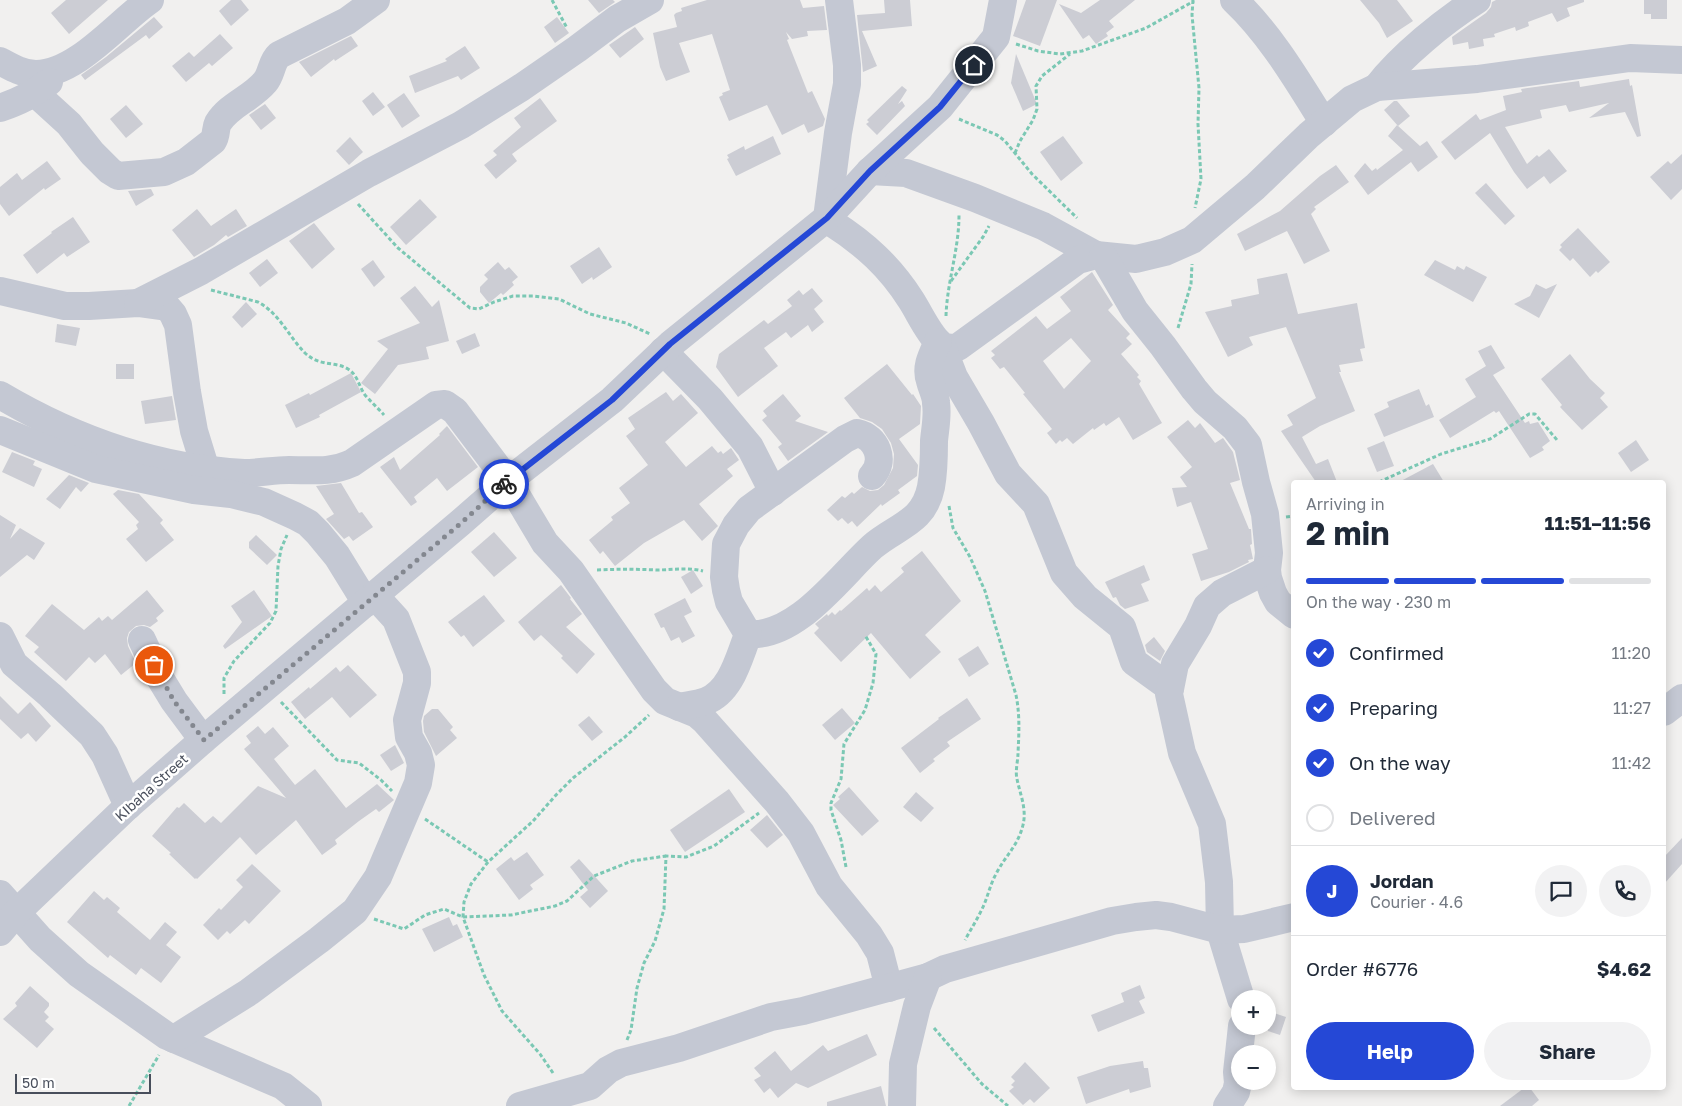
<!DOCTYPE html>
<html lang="en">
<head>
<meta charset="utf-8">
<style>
  body { margin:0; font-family:"Golos Text",sans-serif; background:#f2f2f3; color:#1f2937; height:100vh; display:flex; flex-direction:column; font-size:19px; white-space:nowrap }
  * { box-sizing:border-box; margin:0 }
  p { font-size:16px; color:#747a83 }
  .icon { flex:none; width:28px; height:28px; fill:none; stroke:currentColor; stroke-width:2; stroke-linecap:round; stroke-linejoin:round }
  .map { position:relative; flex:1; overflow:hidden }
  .sheet { position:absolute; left:1291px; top:480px; width:375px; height:610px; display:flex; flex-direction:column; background:#fff; border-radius:5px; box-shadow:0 2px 12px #0003 }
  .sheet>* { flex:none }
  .buttons { position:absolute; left:1231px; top:990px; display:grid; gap:10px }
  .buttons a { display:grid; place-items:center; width:45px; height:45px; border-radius:50%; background:#fff; box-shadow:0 2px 12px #0003; font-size:25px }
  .scale { position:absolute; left:15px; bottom:12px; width:136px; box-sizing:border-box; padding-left:5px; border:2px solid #484e5b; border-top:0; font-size:14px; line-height:18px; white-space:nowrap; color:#484e5b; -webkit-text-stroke:4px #fff; paint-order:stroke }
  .pin { position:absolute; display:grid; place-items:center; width:42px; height:42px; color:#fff; margin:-21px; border:2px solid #fff; border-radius:50%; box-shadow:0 1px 5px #0007 }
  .courier { position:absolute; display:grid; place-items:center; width:50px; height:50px; margin:-25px; border:4px solid #2548d6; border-radius:50%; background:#fff; color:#222; box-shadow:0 1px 6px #0007 }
  .headline em { font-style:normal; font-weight:700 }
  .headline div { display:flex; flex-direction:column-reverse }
  .headline { display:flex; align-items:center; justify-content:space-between; height:85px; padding:0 15px }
  h1 { font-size:32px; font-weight:700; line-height:38px }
  .bar { display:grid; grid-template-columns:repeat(4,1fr); gap:8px 5px; align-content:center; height:60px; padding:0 15px }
  .bar i { height:6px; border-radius:4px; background:#e0e1e3 }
  .bar .on { background:#2548d6 }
  .bar p { grid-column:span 4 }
  .line { display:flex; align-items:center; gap:12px; padding:0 15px; border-top:1px solid #e0e1e3 }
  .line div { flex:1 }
  .round { display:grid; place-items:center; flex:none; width:52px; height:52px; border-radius:26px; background:#f2f2f3 }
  ol { padding:0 15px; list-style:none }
  li { display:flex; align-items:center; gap:15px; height:55px }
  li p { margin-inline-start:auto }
  li .icon { padding:5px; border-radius:50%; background:#2548d6; color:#fff; stroke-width:4 }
  li:last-child { color:#747a83 }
  li i { width:28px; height:28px; border:2px solid #e0e1e3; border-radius:50% }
  .cta { display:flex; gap:10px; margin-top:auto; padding:10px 15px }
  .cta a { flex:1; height:58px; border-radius:30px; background:#2548d6; color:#fff; font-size:20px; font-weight:700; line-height:58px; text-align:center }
  .cta a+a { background:#f2f2f3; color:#1f2937 }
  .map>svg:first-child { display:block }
  .building { fill:#cccdd4; fill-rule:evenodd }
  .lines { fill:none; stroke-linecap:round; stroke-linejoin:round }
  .path { stroke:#7bc8b4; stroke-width:3; stroke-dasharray:4 2.5; stroke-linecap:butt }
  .minor { stroke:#c4c8d3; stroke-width:28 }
  .done { stroke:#83878f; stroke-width:5; stroke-dasharray:0 9 }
  .route { stroke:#2548d6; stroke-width:6 }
  .labels { text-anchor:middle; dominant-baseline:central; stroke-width:5; stroke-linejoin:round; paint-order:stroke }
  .street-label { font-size:14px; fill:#484e5b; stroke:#fff }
</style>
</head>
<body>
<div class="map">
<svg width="1682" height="1106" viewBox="0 0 1682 1106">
  <rect width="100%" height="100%" fill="#f1f0ef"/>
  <g class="building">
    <polygon points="66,0 108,0 69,34 51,13"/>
    <polygon points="231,0 241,0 249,10 231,26 219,11"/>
    <polygon points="588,0 613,0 615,2 599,13"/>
    <polygon points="707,0 800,0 803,8 824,6 827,30 807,31 808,36 792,39 786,32 789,39 787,40 808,93 812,91 825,119 823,126 808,133 804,124 782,135 767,105 729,121 719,97 723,95 722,93 730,90 712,34 679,43 690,72 666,81 660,67 653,33 677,27 674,15 676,13 682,11 681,8"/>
    <polygon points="884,0 910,0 912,26 862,31 877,66 863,72 857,15 885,13"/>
    <polygon points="1026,0 1057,0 1040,46 1013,36"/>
    <polygon points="1100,0 1135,0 1109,21 1114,27 1106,33 1108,36 1096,44 1089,35 1083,39 1059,4 1081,13"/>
    <polygon points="1360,0 1397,0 1413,21 1387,38 1379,23"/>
    <polygon points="1496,0 1584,0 1584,2 1567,8 1570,16 1557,22 1552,13 1528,22 1529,26 1516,31 1515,27 1494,34 1495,37 1483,39 1484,46 1469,49 1468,42 1453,45 1452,37 1486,13 1491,7 1492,2"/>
    <polygon points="1644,0 1667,0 1667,19 1651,19 1651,14 1644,14"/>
    <polygon points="154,17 163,27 149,39 146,35 85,80 81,75 106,57"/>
    <polygon points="557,17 569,33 555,43 544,27"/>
    <polygon points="635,27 644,39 620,58 609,45"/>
    <polygon points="220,34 233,48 212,66 209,63 186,82 172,66 189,52 194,57"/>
    <polygon points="351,36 358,46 335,61 334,59 311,77 299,62"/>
    <polygon points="465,46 480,68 461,80 458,76 415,93 409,76 447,61 445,59"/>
    <polygon points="1016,54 1037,104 1023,111 1011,83"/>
    <polygon points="1629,79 1630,86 1632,85 1641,136 1637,137 1625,112 1589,118 1609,103 1569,112 1566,105 1540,110 1542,118 1505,127 1527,164 1537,155 1539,157 1549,149 1567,171 1550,184 1544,176 1527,189 1514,172 1490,133 1455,160 1441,142 1476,114 1480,120 1506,110 1503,96 1522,92 1521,89 1579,81 1580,87"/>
    <polygon points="902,86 907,90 898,104 902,101 905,106 877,135 866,124 869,122 867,120"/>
    <polygon points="373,92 385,107 373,116 362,101"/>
    <polygon points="404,93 420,116 402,128 387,105"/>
    <polygon points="540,98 557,121 512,154 517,161 496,179 484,165 497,155 493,151 521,127 514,118"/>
    <polygon points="1394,101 1397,101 1410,116 1398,126 1384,110"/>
    <polygon points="265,104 276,118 261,130 249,115"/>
    <polygon points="126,105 143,124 126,138 110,119"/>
    <polygon points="1397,125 1420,146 1427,141 1438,157 1418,172 1411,162 1368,195 1354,176 1365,163 1372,171 1376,168 1377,170 1403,150 1388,136"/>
    <polygon points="773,136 781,154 736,176 727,159 729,158 727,155 744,146 745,150"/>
    <polygon points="1063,136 1083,163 1061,181 1040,152"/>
    <polygon points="350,137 363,152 349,165 336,151"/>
    <polygon points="1682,154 1682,189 1671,200 1650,177 1668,161 1671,164"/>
    <polygon points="47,161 61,179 45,190 44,188 9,216 0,204 0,187 17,173 22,180"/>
    <polygon points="1336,165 1349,182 1314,207 1316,209 1311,214 1330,251 1304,264 1287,231 1245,251 1237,234 1280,211 1320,176"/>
    <polygon points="1486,183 1515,216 1505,225 1475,193"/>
    <polygon points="151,189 154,195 136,206 128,191"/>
    <polygon points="420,199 437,217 406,245 390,227"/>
    <polygon points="197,209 211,226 236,209 247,226 228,237 226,235 214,245 194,257 172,230"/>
    <polygon points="73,217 90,242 67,257 64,253 37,274 23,255 52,233 51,232"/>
    <polygon points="314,223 335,249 312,269 289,241"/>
    <polygon points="1578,228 1610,262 1598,273 1596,271 1590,277 1573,258 1570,261 1559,250 1562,247 1560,245"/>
    <polygon points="599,247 612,267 593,280 592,277 582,284 570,266"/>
    <polygon points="267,259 278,273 260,287 249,273"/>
    <polygon points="373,260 385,277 374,287 361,269"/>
    <polygon points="1435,260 1455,270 1457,266 1464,270 1466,266 1487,277 1473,302 1424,275"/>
    <polygon points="498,262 505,270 509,267 518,277 512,282 514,285 503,295 501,293 489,303 480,292 480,287 488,279 484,275"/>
    <path d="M 1092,272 L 1113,305 L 1108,310 L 1130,334 L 1126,338 L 1132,344 L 1121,354 L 1139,375 L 1137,377 L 1141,381 L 1139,384 L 1162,423 L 1133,440 L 1119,417 L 1106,426 L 1104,423 L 1094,430 L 1093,428 L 1073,444 L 1067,438 L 1062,442 L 1060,440 L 1056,444 L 1047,433 L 1052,429 L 1023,394 L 1025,393 L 1004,367 L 1000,369 L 991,358 L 995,355 L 991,351 L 1036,316 L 1047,329 L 1071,311 L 1060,297 ZM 1071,338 L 1091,361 L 1064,389 L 1043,361 Z"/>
    <polygon points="1287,273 1298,314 1357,303 1365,348 1360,349 1363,361 1339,365 1341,372 1339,372 1355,411 1320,426 1302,437 1316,464 1328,459 1337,482 1316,482 1281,431 1293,425 1287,415 1316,398 1286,327 1249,337 1253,345 1228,357 1205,312 1232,306 1231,300 1259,294 1257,279"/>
    <polygon points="1536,284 1546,289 1557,284 1539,318 1514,304 1530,296"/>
    <polygon points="415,286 432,307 439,300 449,341 426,347 429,359 398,365 375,394 361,383 388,349 377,341 420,323 400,298"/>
    <polygon points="812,288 823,301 814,309 824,322 812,332 808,325 791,338 786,332 764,348 778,366 738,397 716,367 719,354 764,320 768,324 792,306 787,300 799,290 803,295"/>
    <polygon points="246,302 257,314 242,328 232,317"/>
    <polygon points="57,324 80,328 76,346 55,342"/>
    <polygon points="475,333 480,346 462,354 456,341"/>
    <polygon points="1491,345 1505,368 1493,375 1525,423 1529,421 1530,424 1538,422 1550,441 1542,447 1544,450 1530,458 1499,411 1496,413 1494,411 1450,438 1439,420 1476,397 1465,379 1486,366 1478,351"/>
    <polygon points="1570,354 1590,379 1605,393 1600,398 1608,407 1582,430 1560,407 1562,405 1541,379"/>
    <rect x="116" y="364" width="18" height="15"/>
    <polygon points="887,364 912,395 913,394 921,406 920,424 899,439 918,465 917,476 898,490 900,493 882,506 881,504 857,527 852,521 848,524 842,518 838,521 827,510 842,496 845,498 852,492 854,494 862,487 870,491 878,490 884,485 893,468 894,454 891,443 882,429 872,422 860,418 844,398"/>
    <polygon points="351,373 361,392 319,415 320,417 296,428 285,405 309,393 310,395"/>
    <polygon points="1419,389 1426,406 1429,404 1434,417 1384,437 1374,414 1389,407 1387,402"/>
    <polygon points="666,392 673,401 681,394 698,413 665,442 686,467 712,446 718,453 721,451 723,454 731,448 739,460 727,469 733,476 699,504 718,526 702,541 684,520 644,543 615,566 603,551 600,554 589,540 613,520 611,517 630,503 619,488 648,465 626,436 635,429 628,418"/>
    <polygon points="783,394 801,416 795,421 828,432 788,461 778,447 782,444 762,420 767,416 763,411"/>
    <polygon points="172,396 176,420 145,424 141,401"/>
    <polygon points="1188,420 1195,428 1200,423 1215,443 1223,438 1233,452 1240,480 1230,483 1249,529 1251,529 1252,544 1250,545 1253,559 1248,560 1249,562 1229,572 1201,581 1192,554 1208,549 1191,502 1177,507 1172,488 1187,487 1180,477 1192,467 1167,437"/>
    <polygon points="447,426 478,467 447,491 437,478 414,497 417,502 411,506 380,467 394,457 400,470 440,435 439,434"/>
    <polygon points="1636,440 1649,460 1631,472 1618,453"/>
    <polygon points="1384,441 1394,466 1377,472 1367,448"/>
    <polygon points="12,452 35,461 33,465 42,469 34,487 2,472"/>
    <polygon points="1433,464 1444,482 1399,482"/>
    <polygon points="69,475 89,483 81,492 76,487 60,509 46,499"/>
    <polygon points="341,483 359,513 362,512 373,527 353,541 349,536 344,539 326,519 334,514 316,486"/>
    <polygon points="118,490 139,494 163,520 160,523 174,540 146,562 126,539 138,529 136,525 139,522 113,494"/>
    <polygon points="0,515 16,525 10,539 20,528 45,543 34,560 27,555 0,577"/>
    <polygon points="494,532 517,558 494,577 471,552"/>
    <polygon points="256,535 277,555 267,565 249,548 249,542"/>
    <polygon points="922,551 961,601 925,635 941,652 910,679 871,633 841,662 814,633 819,628 815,624 827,614 828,616 832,612 835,615 840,610 841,611 867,588 869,591 875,585 881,592 904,572 901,568"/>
    <polygon points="1144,565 1150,580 1141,584 1149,601 1125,609 1120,605 1116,597 1113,598 1105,582"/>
    <polygon points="693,570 703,586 691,594 681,577"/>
    <polygon points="561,585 571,598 570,599 582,614 566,627 595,654 577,674 561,658 563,656 541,635 534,641 518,622"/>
    <polygon points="147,590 164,611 156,618 158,621 150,627 144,625 136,626 129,632 127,638 128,646 136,663 121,675 105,654 95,663 89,657 66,681 34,652 39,647 25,636 52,604 84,630 99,617 102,621 108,616 112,620"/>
    <polygon points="254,590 272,616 225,649 223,646 242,622 231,606"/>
    <polygon points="484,595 505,621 473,647 464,635 461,637 448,622"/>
    <polygon points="685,598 692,612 684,616 695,636 682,643 679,637 671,641 664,627 661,628 654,614"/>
    <polygon points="1154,637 1165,651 1160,661 1147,652 1145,645"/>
    <polygon points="978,646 989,664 969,677 958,659"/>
    <polygon points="348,665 377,695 350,718 332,697 305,719 291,702 309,687 310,689 336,667 340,672"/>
    <polygon points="0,696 18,714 30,702 51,726 36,742 28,733 21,739 0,719"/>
    <polygon points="967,698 981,719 947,742 950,746 933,759 935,761 920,773 901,748 939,719 938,718"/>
    <polygon points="842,708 855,723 835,740 822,725"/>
    <polygon points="432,709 438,709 453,727 450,730 457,738 436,756 424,732 423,721 424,716"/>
    <polygon points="589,716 603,732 592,741 578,725"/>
    <polygon points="258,726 265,734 273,727 289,746 274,759 295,785 315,769 346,808 377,784 394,800 379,812 376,809 359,821 335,840 337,844 322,855 296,820 256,855 240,837 197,879 196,878 195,879 169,854 171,853 152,836 177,807 179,808 184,803 205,823 213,816 221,823 258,786 286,798 244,749 251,743 246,736"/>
    <polygon points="395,745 404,763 391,771 380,755"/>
    <polygon points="849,787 879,821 862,836 833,805 840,799 838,797"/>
    <polygon points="729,789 745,812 685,852 670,830"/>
    <polygon points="916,792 934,808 921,822 903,807"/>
    <polygon points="767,815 783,835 767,848 750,830"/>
    <polygon points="1682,838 1682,864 1664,884 1664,857"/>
    <polygon points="527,852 544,875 530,885 533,889 519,900 496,869 511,857 514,861"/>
    <polygon points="579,859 608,891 590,908 580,897 588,890 570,867"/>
    <polygon points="252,864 281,891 249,924 245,920 230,934 227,931 218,940 203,925 219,908 221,910 243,887 236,880"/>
    <polygon points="94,891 104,900 107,897 120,908 117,912 150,940 165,922 177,932 166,945 181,957 161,983 141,968 136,975 110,955 108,958 67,922"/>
    <polygon points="449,917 453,926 457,924 463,937 434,952 422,929"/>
    <polygon points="1140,985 1145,998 1139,1001 1145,1013 1098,1032 1091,1015 1124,1002 1121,993"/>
    <polygon points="30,986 49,1003 49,1006 44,1012 49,1017 45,1021 54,1029 37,1048 3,1019 17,1006 15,1003"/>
    <polygon points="1268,1011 1286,1017 1280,1035 1268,1031"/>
    <polygon points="867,1034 877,1055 808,1088 796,1083 778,1098 770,1088 764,1093 754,1080 761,1076 754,1068 775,1051 791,1071 823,1045 828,1051"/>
    <polygon points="1143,1061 1144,1068 1148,1068 1151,1087 1130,1093 1129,1089 1086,1104 1077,1077 1110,1066"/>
    <polygon points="1025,1062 1050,1088 1034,1103 1030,1099 1023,1105 1009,1091 1014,1087 1011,1085 1015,1081 1011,1077"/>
    <polygon points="881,1086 886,1106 827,1106 827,1102"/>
    <polygon points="1524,1088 1530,1088 1539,1100 1532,1106 1500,1106"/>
  </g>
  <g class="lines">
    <g class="path">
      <polyline points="552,0 567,28"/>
      <polyline points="1193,0 1192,15 1199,88 1198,124 1201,179 1195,208"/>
      <polyline points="1016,44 1038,51 1060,54 1082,51 1146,28 1194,1"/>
      <polyline points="959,119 997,135 1005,141 1032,174 1077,218"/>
      <polyline points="1015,153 1020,141 1033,120 1037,109 1036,86 1042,76 1070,54"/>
      <polyline points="358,204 398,248 470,308 479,309 494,302 513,296 533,296 559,299 590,314 626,323 650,334"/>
      <polyline points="951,281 983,237 989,226"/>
      <path d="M 211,290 L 258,302 C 279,313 289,337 305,353 C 320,367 335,361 348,369 C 358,375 359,387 365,395 C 371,402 378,408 384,415"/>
      <path d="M 946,316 C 947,282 959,250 959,215"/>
      <polyline points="1178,328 1191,284 1192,264"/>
      <polyline points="1379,482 1441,454 1490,439 1529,414 1535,414 1557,440"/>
      <path d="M 949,506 L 953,528 L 970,557 L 985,591 L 1016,695 C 1020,715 1019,733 1018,753 C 1018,761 1015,771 1017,779 C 1020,794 1027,809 1023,825 C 1018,846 1005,856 996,874 C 990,885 988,896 983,907 C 978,918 971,929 965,940"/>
      <polyline points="1286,517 1294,516"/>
      <path d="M 597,570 C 617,569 636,569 656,570 C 672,570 687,567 703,571"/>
      <polyline points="224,694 224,678 234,661 270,623 276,611 278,566 281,549 287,535"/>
      <polyline points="281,702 337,760 359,763 381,780 392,791"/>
      <polyline points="425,819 488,862"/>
      <polyline points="846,867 841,840 831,810 831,803 841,779 844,744 865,710 873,683 876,654 865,635"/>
      <polyline points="374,919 404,929 425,915 444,909 463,917 511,915 555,906 567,901 594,876 632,861 666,856"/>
      <polyline points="934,1028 982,1084 1008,1106"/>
      <polyline points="627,1040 631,1030 637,988 644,963 655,941 664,909 666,856 686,857 714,846 759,813"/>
      <polyline points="553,1073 540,1054 502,1011 484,975 463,917 464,902 471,884 488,862 533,821 556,795 573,778 625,737 649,715"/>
      <polyline points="129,1106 159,1055"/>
    </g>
    <g class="minor">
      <path d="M 1234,0 C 1271,35 1297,80 1324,123"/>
      <path d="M 0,61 C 11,67 23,74 36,74 C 77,74 118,22 150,0"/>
      <path d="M 1377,87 C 1401,56 1444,21 1477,0"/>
      <path d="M 35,93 L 69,124 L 92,153 L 110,171 L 118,176 L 164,172 L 186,162 L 213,141 C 217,135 215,129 218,123 C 229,105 252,98 265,82 C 272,74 271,62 279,55 L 347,21 L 376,0"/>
      <path d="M 0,108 C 20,101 32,95 49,82"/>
      <polyline points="870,171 906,173 975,198 1043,226 1096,255"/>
      <polyline points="827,218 838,133 847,84 847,65 839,0"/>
      <path d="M 832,223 C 865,244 890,267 911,300 C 920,314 928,333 940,344 C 946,349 952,348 958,347 L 1078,260 L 1096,255 L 1136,259 L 1165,252 L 1192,240 L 1255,187 L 1309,135 L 1352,99 L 1377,87 L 1477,79 L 1630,58 L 1682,60"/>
      <polyline points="1103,256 1135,311 1163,346 1194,389 1205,402 1235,428 1248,445 1256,482 1265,514 1269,553 1267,570 1268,578 1273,593 1278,602 1294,615"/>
      <polyline points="0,291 65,306 89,306 138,303 167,307 173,314 178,325 187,392 194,431 206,470"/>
      <polyline points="138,303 201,271 369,173 461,125 522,87 577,49 617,19 650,0"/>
      <polyline points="942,346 954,377 981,423 1008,474 1036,504 1064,573 1085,597 1122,627 1134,662 1170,688"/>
      <polyline points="663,351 710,399 750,447 773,492"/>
      <path d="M 0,395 C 76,440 156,468 244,473 C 259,473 274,470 289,470 C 312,470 330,473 352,463 L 436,405 L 445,404 L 455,411 L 508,481 L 545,543 L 571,571 L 654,690 L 665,701 L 697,714 L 704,720 L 777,802 L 801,833 L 829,886 L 869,935 L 880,953 L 889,988"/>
      <polyline points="0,430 96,469 194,490 231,494 264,502 295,516 308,523 318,533 337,556 366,603"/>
      <path d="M 748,634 C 797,638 840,576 872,547 C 896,526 924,523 931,487 C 934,471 934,457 934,441 C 935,429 938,416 936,403 C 936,396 932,389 930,381 C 925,367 932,355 938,342"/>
      <polyline points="0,636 14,664 50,695 92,735 105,755 128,806"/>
      <polyline points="142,640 160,678 174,701 203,740"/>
      <path d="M 679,707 C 688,705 698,704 706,701 C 730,692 738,661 746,640 L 748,634 L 729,602 L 726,590 L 724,577 L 726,544 L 736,525 L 749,509 L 845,439 L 857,433 C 877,437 886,461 872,476"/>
      <polyline points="1664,712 1682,698"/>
      <polyline points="0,894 40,939 79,974 167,1036 283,1086 308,1106"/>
      <polyline points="0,932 17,912 128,806 203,740 460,523 508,481 612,400 671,344 827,218 870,171 940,107 996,37 1003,0"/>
      <polyline points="1241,999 1220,930 1219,882 1212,824 1182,753 1169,694 1175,664 1198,626 1207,606 1222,593 1267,570"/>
      <polyline points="174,1039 249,992 319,940 355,911 378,877 418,783 421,765 418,753 409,737 407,720 417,683 417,672 396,619 375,596"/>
      <polyline points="520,1106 590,1086 608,1070 621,1063 679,1048 771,1017 803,1011 928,977 945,969 1112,921 1136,917 1156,915 1171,917 1220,930 1244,929 1294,917"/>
      <polyline points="902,1106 903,1064 917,1006 928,977"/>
      <polyline points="1227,1106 1236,1092 1238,1083 1237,1072 1242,1026"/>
    </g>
  </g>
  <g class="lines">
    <polyline class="done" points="154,665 174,701 204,740 460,524 504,484"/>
    <polyline class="route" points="504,484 612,400 670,344 827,218 870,171 940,107 974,65"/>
  </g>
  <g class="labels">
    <g class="street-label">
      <text transform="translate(151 787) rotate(-42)">KIbaha Street</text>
    </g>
  </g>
</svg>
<div class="buttons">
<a>+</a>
<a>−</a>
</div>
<div class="scale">50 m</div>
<div class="pin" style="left:154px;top:665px;background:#ea580c"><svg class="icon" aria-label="bag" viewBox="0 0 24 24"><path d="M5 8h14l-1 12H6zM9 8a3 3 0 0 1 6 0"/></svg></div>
<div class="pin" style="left:974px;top:65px;background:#1f2937"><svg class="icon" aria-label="home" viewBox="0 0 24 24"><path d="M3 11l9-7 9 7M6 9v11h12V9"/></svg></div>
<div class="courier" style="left:504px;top:484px"><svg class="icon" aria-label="bike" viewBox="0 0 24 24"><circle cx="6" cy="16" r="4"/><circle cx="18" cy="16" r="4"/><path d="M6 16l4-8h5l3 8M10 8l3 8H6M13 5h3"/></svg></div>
<section class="sheet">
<div class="headline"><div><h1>2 min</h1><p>Arriving in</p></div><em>11:51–11:56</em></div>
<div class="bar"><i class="on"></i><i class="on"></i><i class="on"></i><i></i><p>On the way · 230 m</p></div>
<ol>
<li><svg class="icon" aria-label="check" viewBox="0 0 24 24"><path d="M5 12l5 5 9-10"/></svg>Confirmed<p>11:20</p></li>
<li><svg class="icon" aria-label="check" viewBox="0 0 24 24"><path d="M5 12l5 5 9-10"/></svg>Preparing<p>11:27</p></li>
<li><svg class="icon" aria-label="check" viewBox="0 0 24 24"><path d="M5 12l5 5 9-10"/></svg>On the way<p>11:42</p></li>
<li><i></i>Delivered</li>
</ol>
<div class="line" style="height:90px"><b class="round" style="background:#2548d6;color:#fff">J</b><div><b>Jordan</b><p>Courier · 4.6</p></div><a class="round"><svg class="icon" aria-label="chat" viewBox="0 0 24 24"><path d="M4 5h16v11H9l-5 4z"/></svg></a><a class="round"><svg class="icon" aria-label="phone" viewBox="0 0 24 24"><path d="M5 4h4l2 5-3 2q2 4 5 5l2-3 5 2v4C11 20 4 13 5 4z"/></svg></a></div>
<div class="line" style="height:65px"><div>Order #6776</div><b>$4.62</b></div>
<div class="cta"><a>Help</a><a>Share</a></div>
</section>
</div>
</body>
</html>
